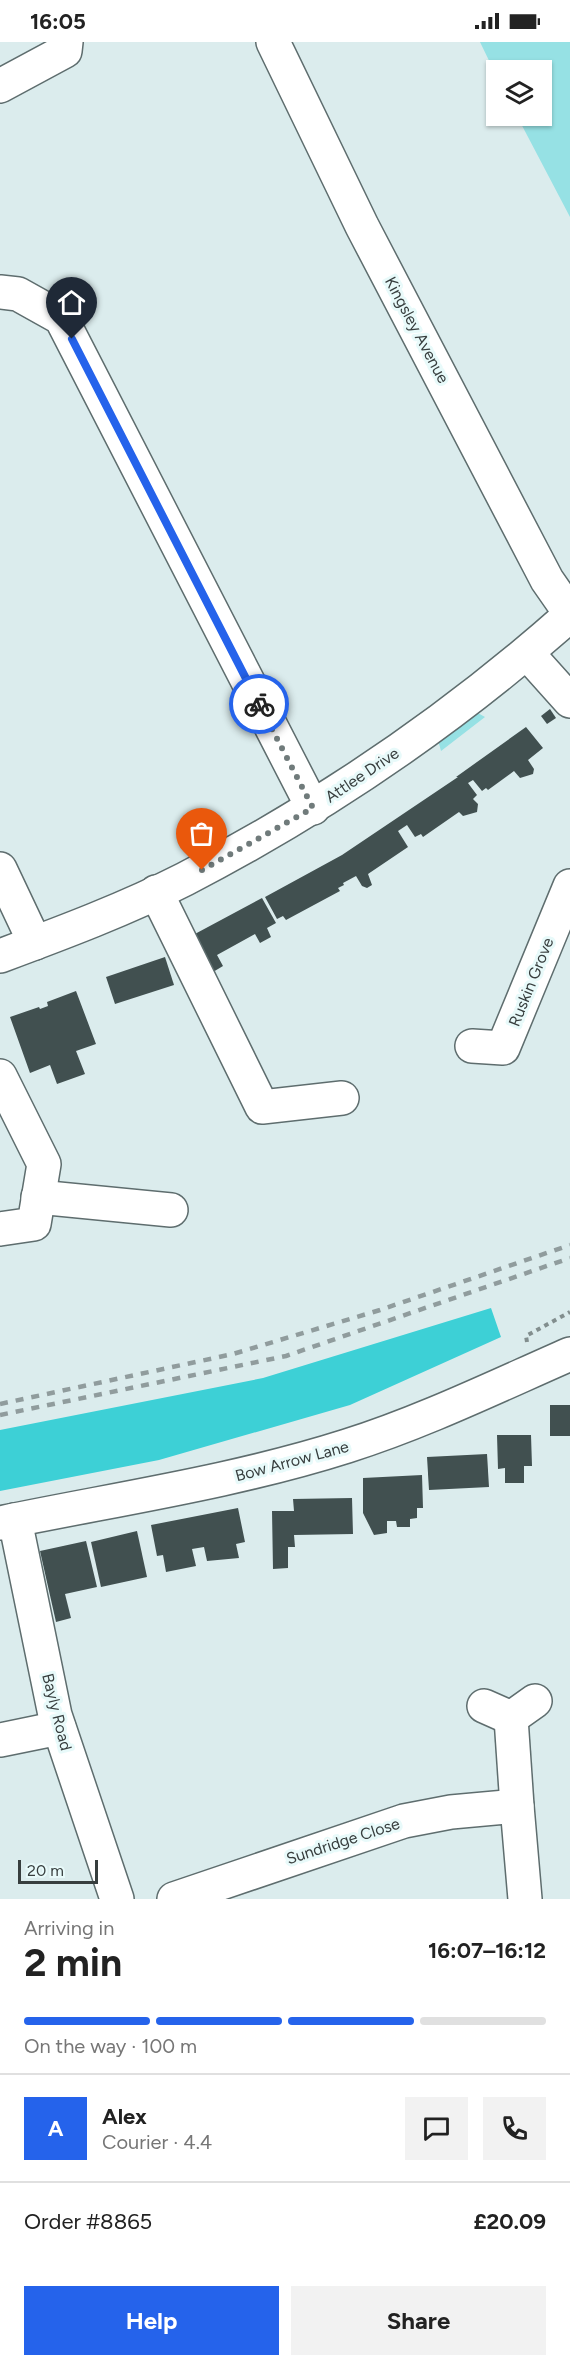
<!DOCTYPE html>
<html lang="en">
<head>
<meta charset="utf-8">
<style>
  body { margin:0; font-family:Figtree,sans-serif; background:#f2f2f2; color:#222; height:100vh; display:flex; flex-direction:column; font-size:22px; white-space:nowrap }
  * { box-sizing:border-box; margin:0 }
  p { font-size:20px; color:#767676 }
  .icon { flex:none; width:33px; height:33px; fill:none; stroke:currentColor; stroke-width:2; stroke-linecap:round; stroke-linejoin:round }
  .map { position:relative; height:1857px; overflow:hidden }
  .details { display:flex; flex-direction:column; background:#fff; flex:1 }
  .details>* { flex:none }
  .tools { position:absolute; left:486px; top:18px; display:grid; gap:12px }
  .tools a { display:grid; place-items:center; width:66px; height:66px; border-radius:0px; background:#fff; box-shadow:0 2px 4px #0004; font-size:30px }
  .scale { position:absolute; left:18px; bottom:15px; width:80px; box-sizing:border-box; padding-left:6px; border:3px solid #373e3e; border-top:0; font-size:16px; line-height:21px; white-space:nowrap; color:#373e3e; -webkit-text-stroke:4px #e8fafa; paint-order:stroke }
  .pin { position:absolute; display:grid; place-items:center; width:51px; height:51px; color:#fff; margin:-62px -26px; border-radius:50% 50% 50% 0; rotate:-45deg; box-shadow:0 0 6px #0007 }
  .pin .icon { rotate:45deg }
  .courier { position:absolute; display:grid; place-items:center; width:60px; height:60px; margin:-30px; border:4px solid #2563eb; border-radius:50%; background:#fff; color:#222; box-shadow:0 2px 8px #0007 }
  .headline em { font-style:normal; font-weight:700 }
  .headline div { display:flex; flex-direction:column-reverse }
  .headline { display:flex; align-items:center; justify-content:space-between; height:102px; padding:0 24px }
  h1 { font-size:39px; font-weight:700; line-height:45px }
  .bar { display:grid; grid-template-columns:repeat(4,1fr); gap:9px 6px; align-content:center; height:72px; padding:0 24px }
  .bar i { height:8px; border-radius:4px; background:#e0e0e0 }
  .bar .current { background:#2563eb }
  .bar p { grid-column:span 4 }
  .line { display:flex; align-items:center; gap:15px; padding:0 24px; border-top:2px solid #e0e0e0 }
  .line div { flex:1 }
  .round { display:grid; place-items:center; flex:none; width:63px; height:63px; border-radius:0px; background:#f2f2f2 }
  .primary-button { display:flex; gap:12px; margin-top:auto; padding:12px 24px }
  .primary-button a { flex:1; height:69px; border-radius:0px; background:#2563eb; color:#fff; font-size:24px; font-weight:700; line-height:69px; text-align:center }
  .primary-button a+a { background:#f2f2f2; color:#222 }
  .status { display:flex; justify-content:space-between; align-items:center; height:42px; padding:0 30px; background:#fff; direction:ltr }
  .status svg { height:16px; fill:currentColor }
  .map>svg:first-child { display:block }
  .green { fill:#96e1e4 }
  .forest { fill:#3dd0d6 }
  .building { fill:#415050 }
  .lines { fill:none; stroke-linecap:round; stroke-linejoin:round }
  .minor-casing { stroke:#5e6d6e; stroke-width:36 }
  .path { stroke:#828e8e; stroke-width:4; stroke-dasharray:4.5 4.5; stroke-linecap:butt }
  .minor { stroke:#fff; stroke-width:33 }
  .rail { stroke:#909c9d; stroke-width:4.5; stroke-dasharray:8 8; stroke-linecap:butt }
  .done { stroke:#707b7b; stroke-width:6; stroke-dasharray:0 10.8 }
  .route { stroke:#2563eb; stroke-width:8 }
  .labels { text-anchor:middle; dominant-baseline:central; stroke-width:6; stroke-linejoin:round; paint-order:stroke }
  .street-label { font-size:16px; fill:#373e3e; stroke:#e8fafa }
</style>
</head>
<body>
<div class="status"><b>16:05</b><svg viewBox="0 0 49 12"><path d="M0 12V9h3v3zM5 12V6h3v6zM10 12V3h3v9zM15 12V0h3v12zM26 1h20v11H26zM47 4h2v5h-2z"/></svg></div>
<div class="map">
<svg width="570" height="1857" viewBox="0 0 570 1857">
  <rect width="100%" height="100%" fill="#dbeced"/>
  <g class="green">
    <polygon points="480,0 570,0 570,175 517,74 542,74 542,28 496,28 496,33"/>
    <polygon points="476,670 485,675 441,709 438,698"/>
  </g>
  <polygon class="forest" points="491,1266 501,1295 350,1363 159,1418 0,1449 0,1388 263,1336"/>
  <g class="building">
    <polygon points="550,667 556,676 547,682 541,674"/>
    <polygon points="526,685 543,706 528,718 534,727 533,732 520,736 514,729 488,748 486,746 482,749 473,738 468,741 477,753 473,757 478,762 477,770 463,774 459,770 423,795 421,792 415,795 407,783 398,789 408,805 368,832 372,843 367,846 362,844 356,834 343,841 344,843 338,846 340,849 286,878 283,874 277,877 265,855 342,813 458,735 456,735"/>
    <polygon points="262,856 276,881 267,886 271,895 260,901 255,892 217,913 223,924 213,930 193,893"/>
    <polygon points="165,915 174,943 115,962 106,935"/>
    <polygon points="76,949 96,1002 76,1009 85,1032 57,1042 50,1023 30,1031 10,975 39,965 40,967 48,964 47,960"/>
    <rect x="550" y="1363" width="20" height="31"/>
    <polygon points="497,1393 531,1393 532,1424 524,1424 524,1441 505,1441 505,1426 498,1427"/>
    <polygon points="487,1412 489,1445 429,1448 427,1415"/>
    <polygon points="422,1433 423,1466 417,1466 417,1476 410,1477 410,1485 397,1485 396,1479 387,1479 387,1491 374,1493 363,1471 363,1436"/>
    <polygon points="352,1456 353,1492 294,1493 295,1505 288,1505 288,1526 273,1527 272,1469 294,1469 293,1457"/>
    <polygon points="238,1466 245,1500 236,1502 239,1516 207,1519 204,1505 192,1507 196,1524 166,1530 163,1513 157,1514 151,1483"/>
    <polygon points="137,1489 147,1535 101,1545 91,1500"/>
    <polygon points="86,1499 97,1545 65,1552 71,1576 56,1580 40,1509"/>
  </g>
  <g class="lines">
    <defs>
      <g id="minor">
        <polyline points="273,0 362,184 547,538 570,571"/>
        <polyline points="0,44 65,9 66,0"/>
        <polyline points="0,250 18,252 61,276 313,766"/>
        <polyline points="527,611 570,659"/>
        <polyline points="0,827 35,901"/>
        <polyline points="156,850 262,1065 342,1056"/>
        <path d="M 0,914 C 62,891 126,867 185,837 C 324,765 453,677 570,573"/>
        <polyline points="472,1004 503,1006 570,844"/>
        <polyline points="0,1034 44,1122 34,1182 0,1187"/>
        <polyline points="38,1155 171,1168"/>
        <polyline points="15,1478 55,1673 117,1857"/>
        <path d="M 0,1481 C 116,1457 234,1440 347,1404 C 423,1380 497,1344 570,1312"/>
        <polyline points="484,1664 511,1676 535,1659"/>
        <polyline points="511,1676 517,1764"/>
        <polyline points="0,1698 59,1686"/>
        <polyline points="174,1857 404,1779 451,1770 517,1764 525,1857"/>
      </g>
    </defs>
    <use href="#minor" class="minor-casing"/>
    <polyline class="path" points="527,1300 526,1294 570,1270"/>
    <use href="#minor" class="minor"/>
    <g class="rail">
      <polyline points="0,1362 233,1312 380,1268 570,1203"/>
      <polyline points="0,1373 286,1314 570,1216"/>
    </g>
  </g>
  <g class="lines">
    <polyline class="done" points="202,828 313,766 259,662"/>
    <polyline class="route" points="72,297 259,662"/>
  </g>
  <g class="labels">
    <g class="street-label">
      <text transform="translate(417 288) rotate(62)">Kingsley Avenue</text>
      <text transform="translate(362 733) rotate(-34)">Attlee Drive</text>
      <text transform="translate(531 940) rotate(-68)">Ruskin Grove</text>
      <text transform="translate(292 1419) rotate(-15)">Bow Arrow Lane</text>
      <text transform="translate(57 1670) rotate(76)">Bayly Road</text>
      <text transform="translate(343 1799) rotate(-18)">Sundridge Close</text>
    </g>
  </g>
</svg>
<div class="tools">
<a><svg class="icon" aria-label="layers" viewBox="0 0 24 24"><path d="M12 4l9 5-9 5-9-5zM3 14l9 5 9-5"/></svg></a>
</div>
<div class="scale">20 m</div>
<div class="pin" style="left:202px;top:828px;background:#ea580c"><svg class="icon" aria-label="bag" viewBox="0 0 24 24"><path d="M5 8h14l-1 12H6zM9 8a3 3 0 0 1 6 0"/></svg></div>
<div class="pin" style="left:72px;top:297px;background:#1f2937"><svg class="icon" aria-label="home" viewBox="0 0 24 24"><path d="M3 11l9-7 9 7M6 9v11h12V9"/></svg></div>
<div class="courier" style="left:259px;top:662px"><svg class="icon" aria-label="bike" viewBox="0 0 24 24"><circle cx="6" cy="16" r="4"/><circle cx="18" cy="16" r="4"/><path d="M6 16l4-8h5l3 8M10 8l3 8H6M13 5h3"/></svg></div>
</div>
<section class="details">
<div class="headline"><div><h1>2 min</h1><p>Arriving in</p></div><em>16:07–16:12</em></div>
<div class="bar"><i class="current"></i><i class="current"></i><i class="current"></i><i></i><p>On the way · 100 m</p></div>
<div class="line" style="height:108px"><b class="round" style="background:#2563eb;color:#fff">A</b><div><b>Alex</b><p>Courier · 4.4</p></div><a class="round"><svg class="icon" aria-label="chat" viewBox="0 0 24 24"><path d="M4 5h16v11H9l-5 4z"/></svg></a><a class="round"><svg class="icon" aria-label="phone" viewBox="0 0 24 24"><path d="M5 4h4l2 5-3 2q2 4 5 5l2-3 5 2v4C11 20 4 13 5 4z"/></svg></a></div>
<div class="line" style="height:78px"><div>Order #8865</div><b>£20.09</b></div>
<div class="primary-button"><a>Help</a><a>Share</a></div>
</section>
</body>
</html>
